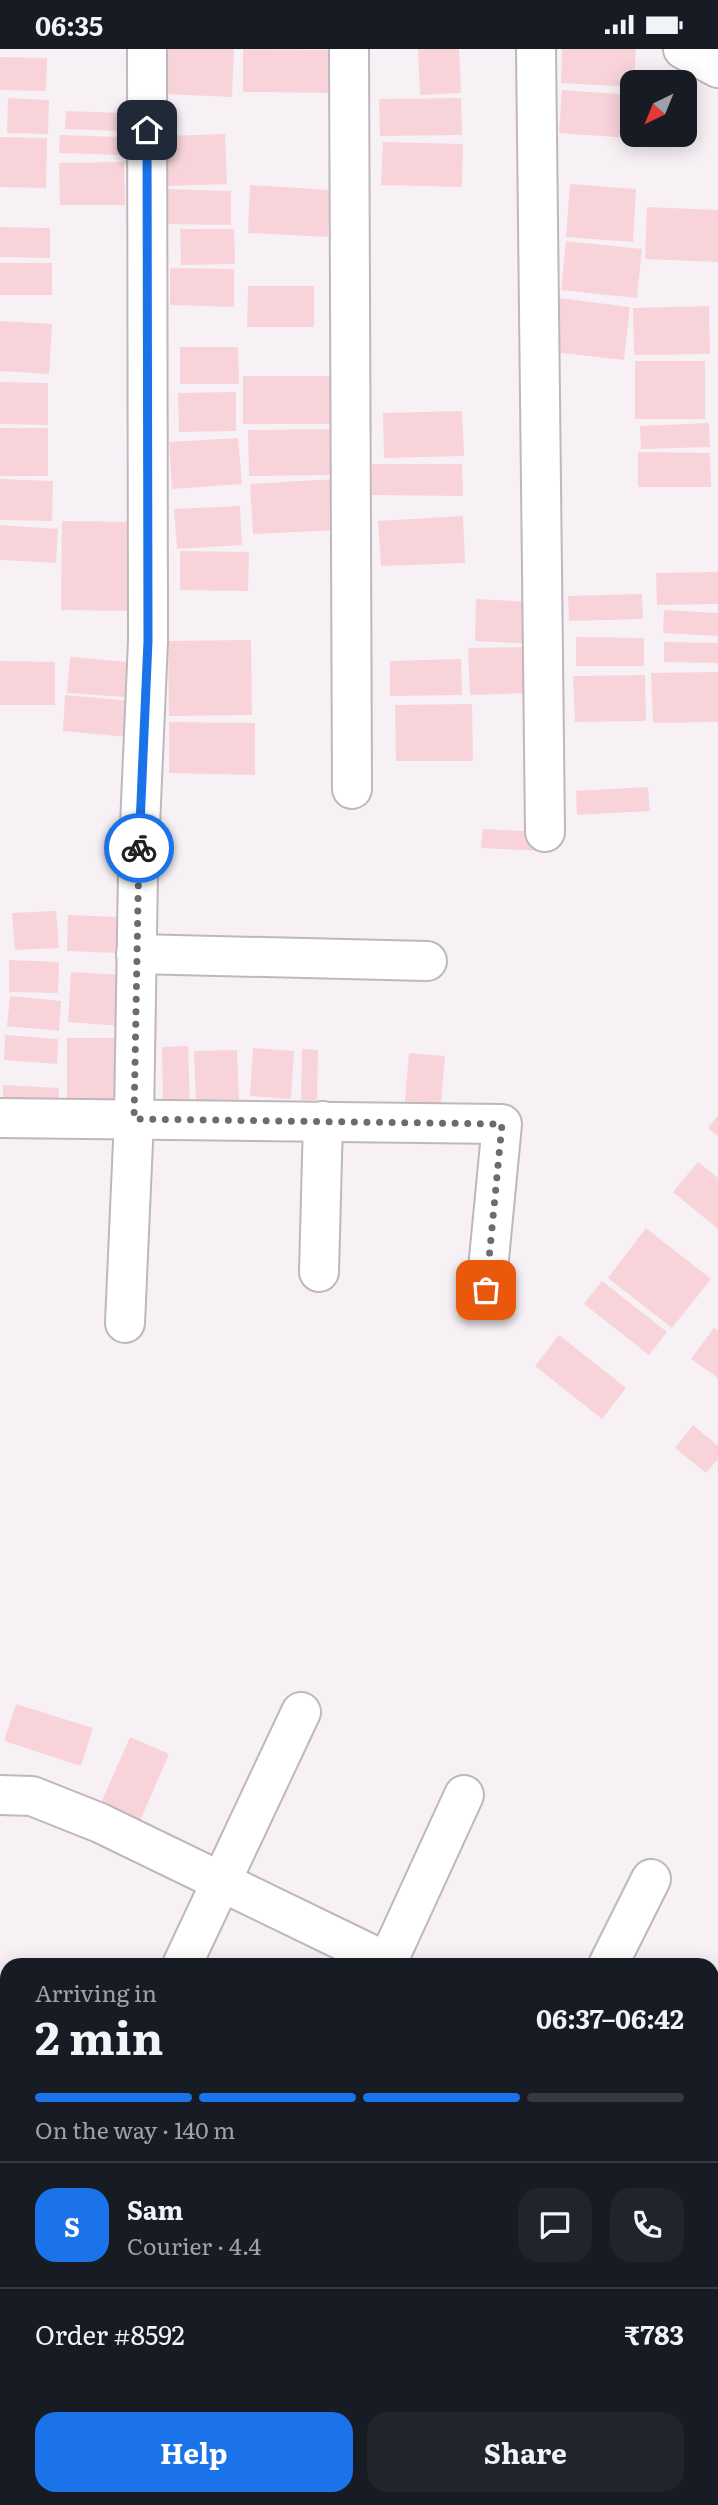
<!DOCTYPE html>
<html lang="en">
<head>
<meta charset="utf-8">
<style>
  body { margin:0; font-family:Literata,serif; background:#20242c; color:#f1f3f6; height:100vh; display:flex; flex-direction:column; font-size:26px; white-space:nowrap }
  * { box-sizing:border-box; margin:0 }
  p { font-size:23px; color:#9ea1a6 }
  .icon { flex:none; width:38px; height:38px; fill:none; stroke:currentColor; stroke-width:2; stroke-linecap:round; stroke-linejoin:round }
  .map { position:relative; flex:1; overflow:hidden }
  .details { position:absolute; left:0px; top:1909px; width:719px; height:548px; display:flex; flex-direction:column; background:#171b24; border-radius:21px 21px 0 0; box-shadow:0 4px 18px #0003 }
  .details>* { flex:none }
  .needle { width:46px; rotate:223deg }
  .controls { position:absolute; left:620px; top:21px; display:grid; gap:14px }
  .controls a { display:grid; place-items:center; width:77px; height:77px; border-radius:14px; background:#171b24; box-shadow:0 4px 18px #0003; font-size:35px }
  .pin { position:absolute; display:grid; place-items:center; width:60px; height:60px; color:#fff; margin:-30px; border-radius:14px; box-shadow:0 4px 10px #0006 }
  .courier { position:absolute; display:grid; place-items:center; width:70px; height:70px; margin:-35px; border:5px solid #1a73e8; border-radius:50%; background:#fff; color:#222; box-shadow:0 2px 9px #0007 }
  .summary em { font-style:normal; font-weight:700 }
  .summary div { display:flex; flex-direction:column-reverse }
  .summary { display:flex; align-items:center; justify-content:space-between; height:119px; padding:0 35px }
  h1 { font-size:46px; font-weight:700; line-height:52px }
  .bar { display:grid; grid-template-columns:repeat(4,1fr); gap:10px 7px; align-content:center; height:84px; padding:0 35px }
  .bar i { height:9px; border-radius:5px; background:#363941 }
  .bar .on { background:#1a73e8 }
  .bar p { grid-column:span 4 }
  .line { display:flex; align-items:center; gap:18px; padding:0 35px; border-top:2px solid #363941 }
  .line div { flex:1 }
  .round { display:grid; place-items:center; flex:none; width:74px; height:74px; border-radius:21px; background:#20242c }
  .action { display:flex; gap:14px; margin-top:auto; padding:14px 35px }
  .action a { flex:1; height:80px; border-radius:21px; background:#1a73e8; color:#fff; font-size:28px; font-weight:700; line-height:80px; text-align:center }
  .action a+a { background:#20242c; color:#f1f3f6 }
  .status { display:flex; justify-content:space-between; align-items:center; height:49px; padding:0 35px; background:#171b24; direction:ltr }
  .status svg { height:19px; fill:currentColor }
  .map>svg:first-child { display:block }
  .building { fill:#f8d4da }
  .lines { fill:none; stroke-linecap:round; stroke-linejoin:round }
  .minor-casing { stroke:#beb7bc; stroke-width:42 }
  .minor { stroke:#fff; stroke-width:38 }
  .done { stroke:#6e6a6d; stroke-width:7; stroke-dasharray:0 12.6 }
  .route { stroke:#1a73e8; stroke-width:9 }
</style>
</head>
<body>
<div class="status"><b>06:35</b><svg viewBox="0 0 49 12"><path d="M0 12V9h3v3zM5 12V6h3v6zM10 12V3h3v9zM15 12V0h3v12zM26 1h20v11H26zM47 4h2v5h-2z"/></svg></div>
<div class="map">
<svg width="718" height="2456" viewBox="0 0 718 2456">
  <rect width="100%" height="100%" fill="#f7f1f6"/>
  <g class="building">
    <polygon points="165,0 234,0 232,48 164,45"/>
    <polygon points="243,0 336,1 336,44 243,43"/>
    <polygon points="418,0 459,0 461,44 420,46"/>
    <polygon points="562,0 636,0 634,33 632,33 632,38 561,34"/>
    <polygon points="0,8 47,9 46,42 0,41"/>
    <polygon points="562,41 632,46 628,89 559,84"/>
    <polygon points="8,49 49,51 48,85 7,84"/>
    <polygon points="461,49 462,86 380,87 379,50"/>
    <polygon points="66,62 124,64 123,82 65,80"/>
    <polygon points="225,85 227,135 166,137 164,87"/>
    <polygon points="60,86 120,88 120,106 59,104"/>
    <polygon points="0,88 47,89 46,139 0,138"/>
    <polygon points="383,93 463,95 462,138 381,136"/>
    <polygon points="124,113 125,156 60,156 59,114"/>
    <polygon points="570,135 636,140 633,193 566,188"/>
    <polygon points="250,136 330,141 328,188 248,184"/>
    <polygon points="165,140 231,142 231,176 165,175"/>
    <polygon points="647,158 718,161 718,213 645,210"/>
    <polygon points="0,178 50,179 50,209 0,208"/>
    <polygon points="180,180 234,180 235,215 181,216"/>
    <polygon points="566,192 642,200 637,249 561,241"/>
    <rect x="0" y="214" width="52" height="32"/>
    <polygon points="170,219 234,220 234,258 170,256"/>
    <polygon points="248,237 314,237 314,278 247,278"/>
    <polygon points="559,249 630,258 624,311 553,303"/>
    <polygon points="709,257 710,305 634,306 633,259"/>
    <polygon points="0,272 52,275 49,325 0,322"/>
    <polygon points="180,298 238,298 239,335 180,335"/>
    <rect x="635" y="312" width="70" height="58"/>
    <rect x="243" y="327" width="94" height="48"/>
    <polygon points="0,333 48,334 48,376 0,375"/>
    <polygon points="236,343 236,382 179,383 178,344"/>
    <polygon points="462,362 464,407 384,409 383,364"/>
    <polygon points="709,374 710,398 641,400 640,377"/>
    <rect x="0" y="379" width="48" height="48"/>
    <polygon points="331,380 331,426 249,427 248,381"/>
    <polygon points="238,389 242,435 172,440 169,393"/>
    <polygon points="638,403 710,404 711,438 638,438"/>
    <polygon points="372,415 462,415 463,447 372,446"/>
    <polygon points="0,430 53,432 52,472 0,471"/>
    <polygon points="335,430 338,481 253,485 250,435"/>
    <polygon points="240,457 242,496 177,500 174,460"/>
    <polygon points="463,467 465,514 381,517 378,472"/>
    <polygon points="62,472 136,473 136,562 61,561"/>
    <polygon points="0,476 58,480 56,514 0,511"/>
    <polygon points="180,502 249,503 248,542 180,541"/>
    <polygon points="718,523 718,555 657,556 656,524"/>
    <polygon points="642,545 643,570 569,572 568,547"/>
    <polygon points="476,550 533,553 532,595 475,592"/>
    <polygon points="664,561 718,564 718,587 663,584"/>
    <polygon points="576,588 644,589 644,617 576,617"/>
    <polygon points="251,591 252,666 169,667 168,592"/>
    <polygon points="664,593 718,594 718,614 664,613"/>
    <polygon points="532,598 533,644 470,646 468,599"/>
    <polygon points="70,608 140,614 137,649 67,644"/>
    <polygon points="461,610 462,646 390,647 390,612"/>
    <polygon points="0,612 55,613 55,656 0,656"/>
    <polygon points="718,623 718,673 653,674 651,624"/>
    <polygon points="645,626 646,672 575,673 573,627"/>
    <polygon points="65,646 141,653 138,689 63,682"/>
    <polygon points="472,655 473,712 396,712 395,656"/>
    <polygon points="169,673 255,674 255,726 169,724"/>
    <polygon points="648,738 650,762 577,766 576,742"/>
    <polygon points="483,780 541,783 540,802 481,799"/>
    <polygon points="56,862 59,899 15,901 12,864"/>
    <polygon points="68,866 119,868 117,904 67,902"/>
    <polygon points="9,911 59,913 58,944 9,943"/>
    <polygon points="71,923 125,926 121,977 68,973"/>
    <polygon points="10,947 61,952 59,982 7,977"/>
    <polygon points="5,986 58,990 57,1015 4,1011"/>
    <polygon points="67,989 115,989 116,1056 67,1056"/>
    <polygon points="188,997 190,1055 163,1056 162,998"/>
    <polygon points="253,999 294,1002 291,1050 250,1047"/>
    <polygon points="302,1000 318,1001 317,1051 301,1051"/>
    <polygon points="237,1001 239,1055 196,1057 194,1002"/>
    <polygon points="409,1004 445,1007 440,1065 404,1062"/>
    <polygon points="3,1036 59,1039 58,1063 3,1061"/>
    <polygon points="718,1066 718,1087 708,1079"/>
    <polygon points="698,1113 718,1129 718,1180 673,1143"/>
    <polygon points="646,1179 711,1230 672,1279 608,1229"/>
    <polygon points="602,1232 667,1283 649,1306 584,1255"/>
    <polygon points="714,1279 718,1282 718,1329 691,1310"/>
    <polygon points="559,1286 626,1339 602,1370 535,1317"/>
    <polygon points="693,1376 718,1397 718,1410 706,1424 675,1399"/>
    <polygon points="16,1655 93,1679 81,1717 4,1692"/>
    <polygon points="130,1688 169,1705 139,1774 100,1756"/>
  </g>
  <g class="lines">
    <defs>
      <g id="minor">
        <polyline points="349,0 352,740"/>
        <polyline points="536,0 545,783"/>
        <polyline points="683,0 718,19"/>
        <polyline points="136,905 427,912"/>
        <polyline points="0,1069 502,1075 486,1241"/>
        <polyline points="319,1223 323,1072"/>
        <polyline points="125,1274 134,1070 138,823 148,592 147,0"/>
        <polyline points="0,1746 32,1747 100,1774 393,1916"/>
        <polyline points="182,1916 301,1663"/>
        <polyline points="386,1916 464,1746"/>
        <polyline points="608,1916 651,1830"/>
        <polyline points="712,2073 718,2076"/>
        <polyline points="712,2144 718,2132"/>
      </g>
    </defs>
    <use href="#minor" class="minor-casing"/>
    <use href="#minor" class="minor"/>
  </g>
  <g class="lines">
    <polyline class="done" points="139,799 134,1070 502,1075 486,1241"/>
    <polyline class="route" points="139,799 148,592 147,81"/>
  </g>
</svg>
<div class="controls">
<a><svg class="needle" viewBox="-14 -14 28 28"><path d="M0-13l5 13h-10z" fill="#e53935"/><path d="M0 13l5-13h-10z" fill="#9ea1a6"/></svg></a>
</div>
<div class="pin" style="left:486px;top:1241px;background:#ea580c"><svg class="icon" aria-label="bag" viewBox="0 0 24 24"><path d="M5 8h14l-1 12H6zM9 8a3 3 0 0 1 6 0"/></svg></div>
<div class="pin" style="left:147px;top:81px;background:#1f2937"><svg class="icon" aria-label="home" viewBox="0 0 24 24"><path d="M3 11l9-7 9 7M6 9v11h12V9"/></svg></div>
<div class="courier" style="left:139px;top:799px"><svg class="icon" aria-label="bike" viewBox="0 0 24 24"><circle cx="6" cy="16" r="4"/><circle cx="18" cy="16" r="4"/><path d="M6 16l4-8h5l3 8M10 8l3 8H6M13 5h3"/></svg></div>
<section class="details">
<div class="summary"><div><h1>2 min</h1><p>Arriving in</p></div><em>06:37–06:42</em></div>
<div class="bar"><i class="on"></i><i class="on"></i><i class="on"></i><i></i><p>On the way · 140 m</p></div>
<div class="line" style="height:126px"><b class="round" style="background:#1a73e8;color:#fff">S</b><div><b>Sam</b><p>Courier · 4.4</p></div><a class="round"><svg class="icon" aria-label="chat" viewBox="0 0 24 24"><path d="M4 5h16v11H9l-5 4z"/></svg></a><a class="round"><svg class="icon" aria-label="phone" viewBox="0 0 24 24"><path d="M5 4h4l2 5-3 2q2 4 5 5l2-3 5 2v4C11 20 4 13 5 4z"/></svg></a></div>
<div class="line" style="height:91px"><div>Order #8592</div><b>₹783</b></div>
<div class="action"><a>Help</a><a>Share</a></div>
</section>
</div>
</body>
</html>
